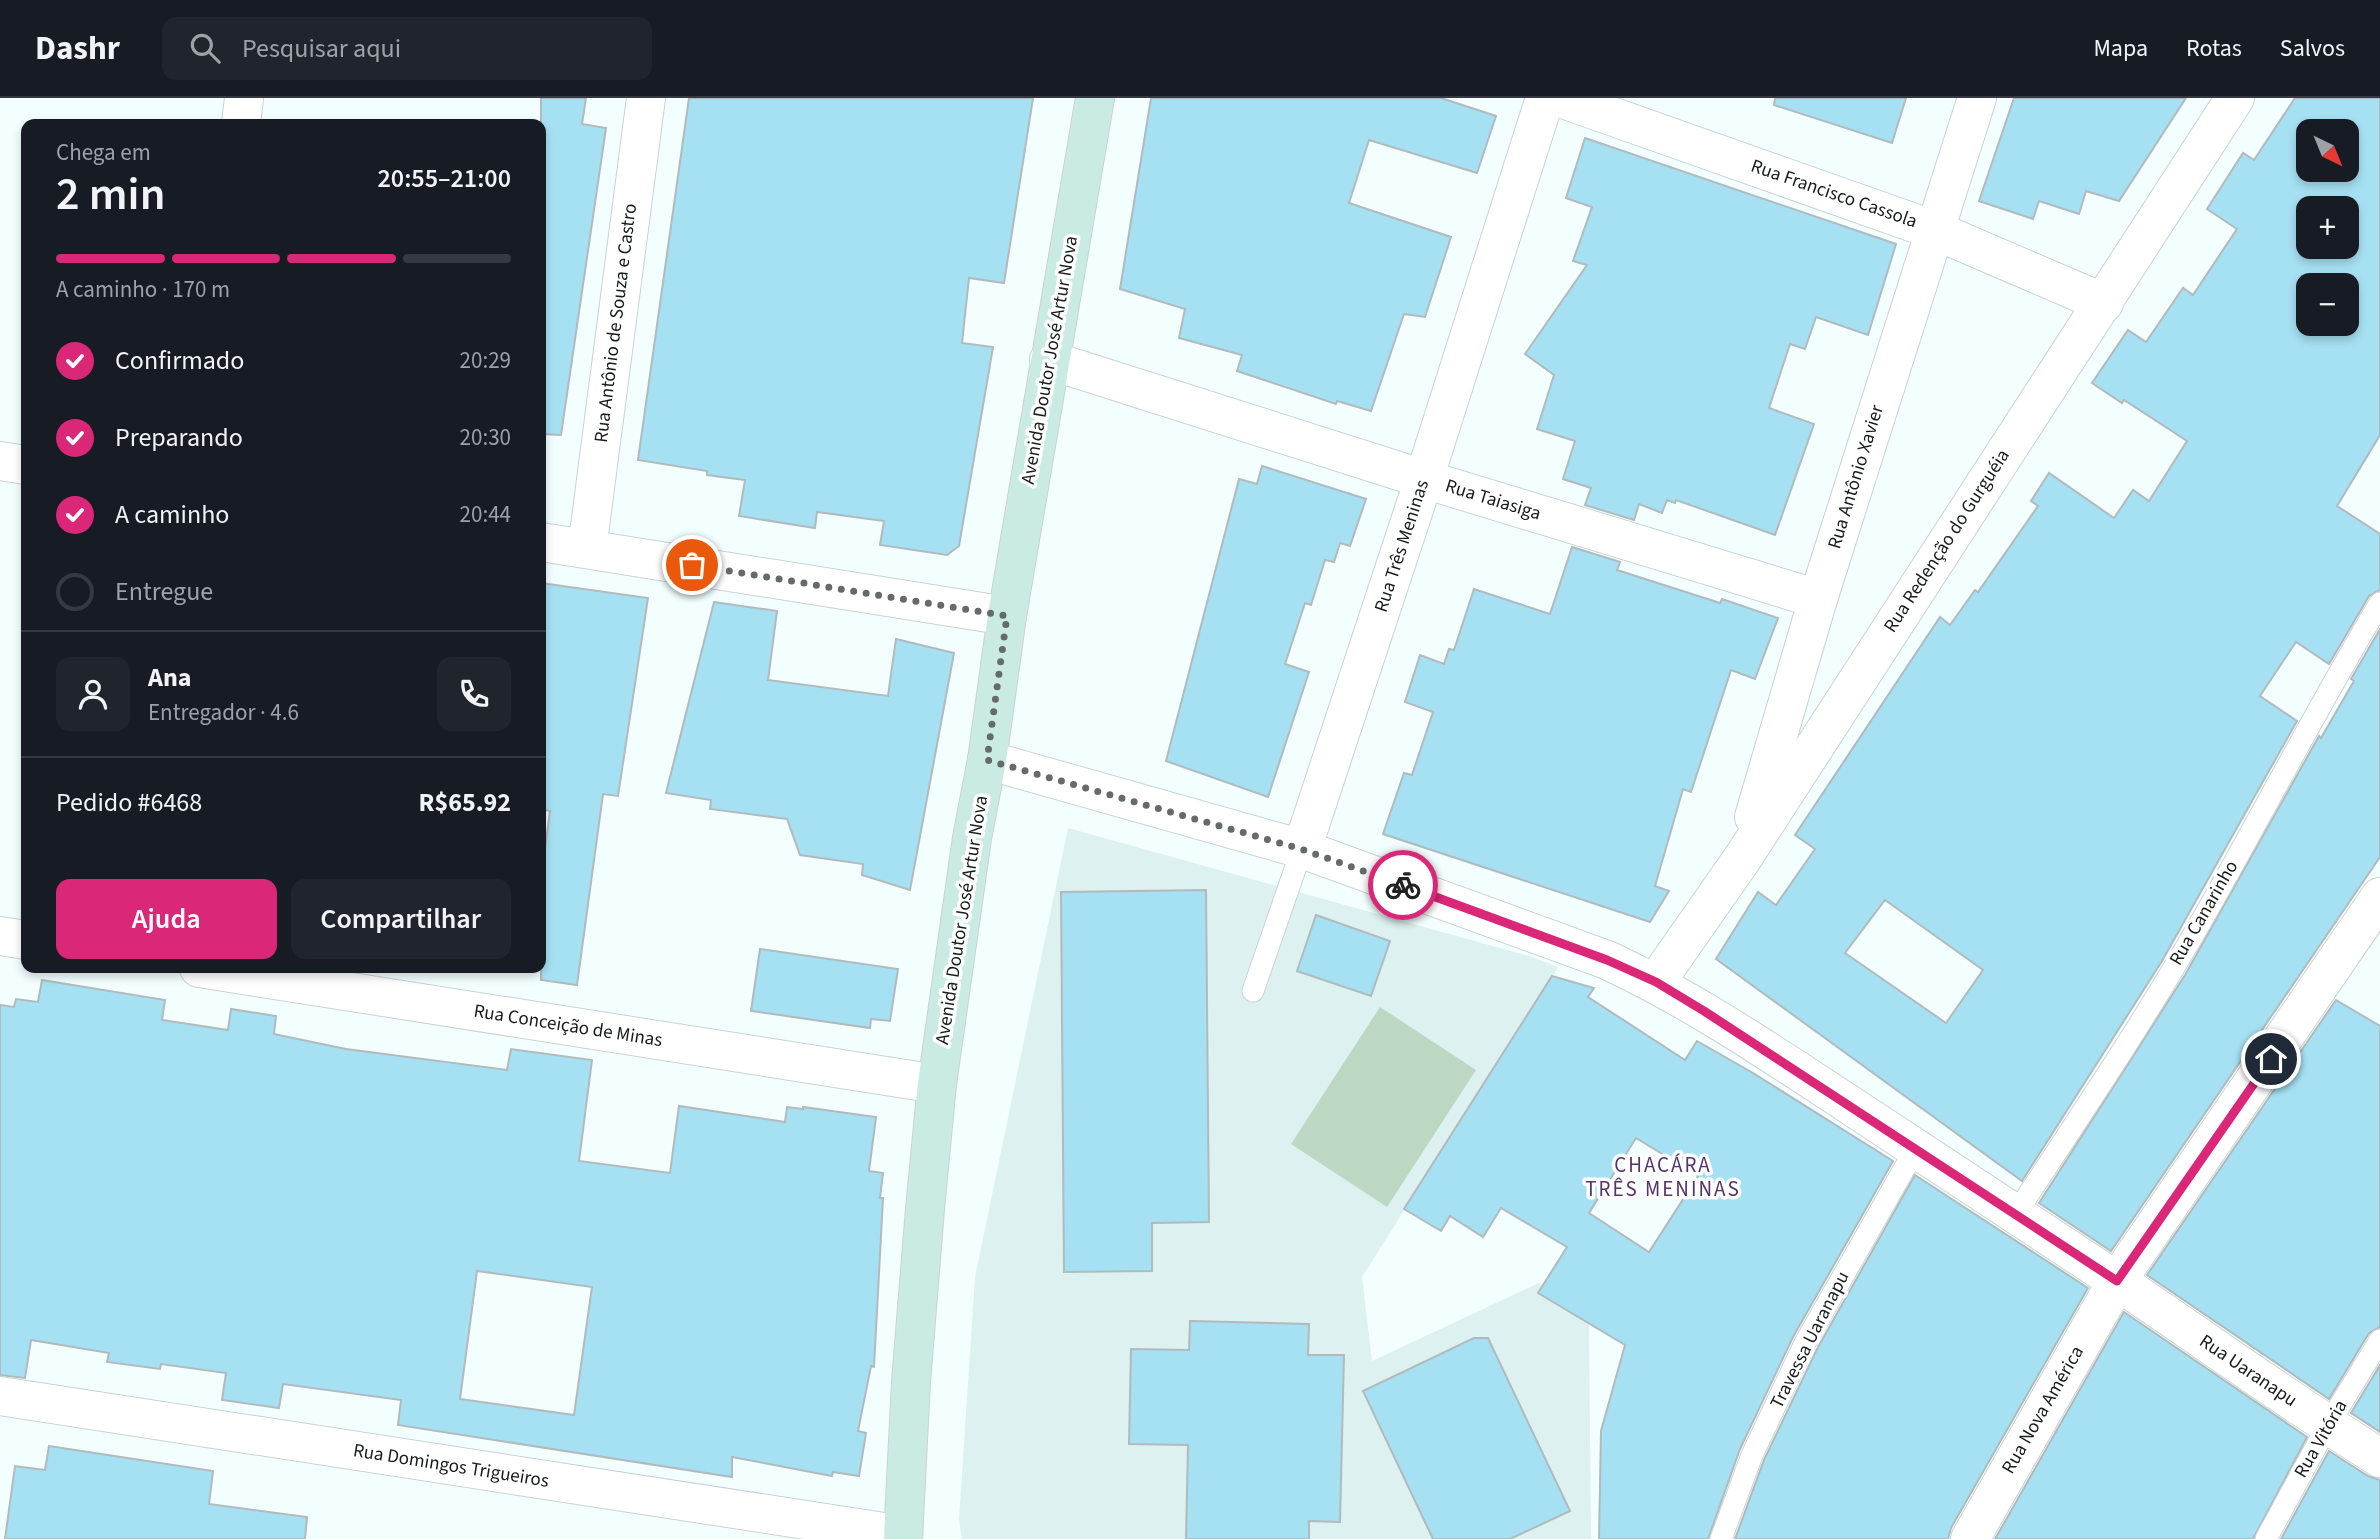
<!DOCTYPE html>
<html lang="pt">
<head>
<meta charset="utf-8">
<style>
  body { margin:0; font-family:"Source Sans 3",sans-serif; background:#20242c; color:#f1f3f6; height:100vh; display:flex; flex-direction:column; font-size:26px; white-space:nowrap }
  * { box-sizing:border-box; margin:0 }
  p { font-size:23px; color:#9ea1a6 }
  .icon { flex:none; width:38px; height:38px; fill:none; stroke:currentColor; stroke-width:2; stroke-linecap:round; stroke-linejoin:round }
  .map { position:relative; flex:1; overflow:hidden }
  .panel { position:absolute; left:21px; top:21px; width:525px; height:854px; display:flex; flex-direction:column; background:#171b24; border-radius:14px; box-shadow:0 4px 10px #0003 }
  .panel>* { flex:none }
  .needle { width:46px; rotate:137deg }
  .controls { position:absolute; left:2296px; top:21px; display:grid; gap:14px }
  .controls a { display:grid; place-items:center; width:63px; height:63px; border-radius:14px; background:#171b24; box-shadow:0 4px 10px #0003; font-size:35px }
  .pin { position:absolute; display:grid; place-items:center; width:60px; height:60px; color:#fff; margin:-30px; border:4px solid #fff; border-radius:50%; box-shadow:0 2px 7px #0007 }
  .courier { position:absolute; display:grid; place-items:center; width:70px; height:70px; margin:-35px; border:5px solid #db2777; border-radius:50%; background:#fff; color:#222; box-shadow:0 2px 9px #0007 }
  .headline em { font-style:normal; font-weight:600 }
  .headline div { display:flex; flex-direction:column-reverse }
  .headline { display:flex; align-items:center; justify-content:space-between; height:119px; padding:0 35px }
  h1 { font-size:46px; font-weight:600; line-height:52px }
  .bar { display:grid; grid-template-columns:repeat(4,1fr); gap:10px 7px; align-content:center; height:84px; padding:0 35px }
  .bar i { height:9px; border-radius:5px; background:#363941 }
  .bar .current { background:#db2777 }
  .bar p { grid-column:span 4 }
  .line { display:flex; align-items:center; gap:18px; padding:0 35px; border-top:2px solid #363941 }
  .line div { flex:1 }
  .round { display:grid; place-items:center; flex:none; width:74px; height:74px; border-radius:14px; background:#20242c }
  ol { padding:0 35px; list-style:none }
  li { display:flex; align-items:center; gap:21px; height:77px }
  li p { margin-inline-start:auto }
  li .icon { padding:7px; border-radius:50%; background:#db2777; color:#fff; stroke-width:4 }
  li:last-child { color:#9ea1a6 }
  li i { width:38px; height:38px; border:4px solid #363941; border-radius:50% }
  .primary-button { display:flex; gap:14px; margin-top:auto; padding:14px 35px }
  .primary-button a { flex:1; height:80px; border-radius:14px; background:#db2777; color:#fff; font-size:28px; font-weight:600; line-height:80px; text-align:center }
  .primary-button a+a { background:#20242c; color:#f1f3f6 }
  header { display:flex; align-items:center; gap:42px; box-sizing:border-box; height:98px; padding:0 35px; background:#171b24; border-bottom:2px solid #363941 }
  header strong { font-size:33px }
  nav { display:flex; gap:38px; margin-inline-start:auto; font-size:24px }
  .search { width:490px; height:63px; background:#20242c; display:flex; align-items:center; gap:18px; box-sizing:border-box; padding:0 24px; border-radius:14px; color:#9ea1a6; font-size:26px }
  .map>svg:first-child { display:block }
  .built { fill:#ddf1f1 }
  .green { fill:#bcd8c2 }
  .building { fill:#a6e1f3; stroke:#b1babd; stroke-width:2; fill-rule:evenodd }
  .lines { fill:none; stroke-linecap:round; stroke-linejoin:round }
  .lane-casing { stroke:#c9d3d3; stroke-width:23 }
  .street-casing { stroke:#c9d3d3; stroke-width:40 }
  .secondary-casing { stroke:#c9d3d3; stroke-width:40 }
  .lane { stroke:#fff; stroke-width:21 }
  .street { stroke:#fff; stroke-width:38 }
  .secondary { stroke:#c9ebe3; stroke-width:38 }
  .done { stroke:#656b6b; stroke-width:7; stroke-dasharray:0 12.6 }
  .route { stroke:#db2777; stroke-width:9 }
  .labels { text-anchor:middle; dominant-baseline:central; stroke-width:7; stroke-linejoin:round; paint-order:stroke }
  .street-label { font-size:19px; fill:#181c1c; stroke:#fff }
  .neighbourhood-label { font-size:21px; letter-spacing:2px; fill:#54346e; stroke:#fff }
</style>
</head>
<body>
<header>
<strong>Dashr</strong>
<div class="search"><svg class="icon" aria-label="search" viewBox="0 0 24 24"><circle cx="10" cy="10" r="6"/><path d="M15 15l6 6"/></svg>Pesquisar aqui</div>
<nav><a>Mapa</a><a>Rotas</a><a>Salvos</a></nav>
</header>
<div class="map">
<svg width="2380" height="1441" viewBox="0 0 2380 1441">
  <rect width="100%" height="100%" fill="#f3fefe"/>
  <polygon class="built" points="1068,730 1532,859 1558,869 1362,1179 1372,1263 1539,1185 1589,1227 1591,1441 962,1441 959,1421 975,1179"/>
  <polygon class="green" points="1380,909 1476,972 1387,1109 1291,1046"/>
  <g class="building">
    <polygon points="541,0 586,0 582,26 606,30 561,337 541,336"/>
    <polygon points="689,0 1033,0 1004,185 969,180 962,245 993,249 959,448 947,457 880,447 884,423 817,414 815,430 739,418 745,382 707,377 707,373 638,362"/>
    <polygon points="1151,0 1441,0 1496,18 1477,75 1369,42 1349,105 1451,139 1425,219 1404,216 1371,313 1337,303 1336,306 1237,273 1242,257 1179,240 1185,211 1120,191"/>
    <polygon points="1775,0 1906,0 1892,45 1774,7"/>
    <polygon points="2014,0 2186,0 2119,103 2086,93 2079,116 2039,103 2033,121 1979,103"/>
    <path d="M 2295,0 L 2380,0 L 2380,337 L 2337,408 L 2380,436 L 2380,492 L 2369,498 L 2329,566 L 2296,544 L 2260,598 L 2297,623 L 2162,863 L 2022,1083 L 1716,861 L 1758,794 L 1776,807 L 1815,751 L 1795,737 L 1940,519 L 1950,527 L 1975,492 L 1978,494 L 2038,408 L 2031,403 L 2049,375 L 2114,420 L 2133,392 L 2149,403 L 2187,343 L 2124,302 L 2122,305 L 2092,285 L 2128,232 L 2146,244 L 2183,190 L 2193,197 L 2237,131 L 2207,111 L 2243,55 L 2254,62 ZM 2308,33 L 2347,33 L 2347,72 L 2308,72 ZM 2308,110 L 2347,110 L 2347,149 L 2308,149 ZM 2308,187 L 2347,187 L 2347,226 L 2308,226 ZM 1885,802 L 1983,872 L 1946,925 L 1845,855 Z"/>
    <polygon points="1585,40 1896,146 1868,237 1816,219 1805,251 1790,246 1769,310 1814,326 1775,437 1676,402 1675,405 1667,402 1662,415 1639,406 1634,422 1585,407 1591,390 1563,381 1575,343 1537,331 1554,277 1525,256 1587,167 1573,163 1592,109 1566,100"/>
    <polygon points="1262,368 1366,401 1350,448 1340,445 1334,464 1325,462 1311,507 1305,505 1285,566 1309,574 1268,699 1166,663 1239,381 1257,386"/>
    <polygon points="1572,449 1620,464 1617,472 1720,505 1722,501 1778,520 1755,581 1731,572 1691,694 1683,691 1655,788 1669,793 1650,824 1383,736 1404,675 1412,677 1433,614 1405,604 1420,557 1444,566 1449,551 1454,552 1474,491 1550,516"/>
    <polygon points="541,485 648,500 618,698 603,696 577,887 541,882 541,781 550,713 541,711"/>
    <polygon points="714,504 777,513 768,582 888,598 896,541 954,555 910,792 862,777 863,766 800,757 787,721 710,711 711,702 666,695"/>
    <polygon points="2380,531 2380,759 2111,1153 2039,1105 2185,877 2319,638 2321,640 2354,583 2351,581"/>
    <polygon points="1206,792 1209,1124 1152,1125 1152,1173 1064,1174 1061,794"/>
    <polygon points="1316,817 1390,843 1371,898 1297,873"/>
    <polygon points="760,851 898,871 890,923 871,921 870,930 751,913"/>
    <path d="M 1552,878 L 1594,890 L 1588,899 L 1685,962 L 1697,943 L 1753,975 L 1893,1063 L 1793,1239 L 1740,1351 L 1708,1441 L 1599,1441 L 1601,1333 L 1625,1247 L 1538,1195 L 1567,1149 L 1501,1110 L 1483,1139 L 1450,1118 L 1441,1133 L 1404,1111 ZM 1636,1040 L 1698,1078 L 1649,1154 L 1589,1115 Z"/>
    <path d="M 42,882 L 165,902 L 162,922 L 228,932 L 231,911 L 276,918 L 274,936 L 346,951 L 507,972 L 511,951 L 592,962 L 579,1063 L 670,1075 L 679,1008 L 785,1024 L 787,1009 L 803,1011 L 803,1009 L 876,1019 L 869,1073 L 883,1075 L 880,1100 L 883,1100 L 874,1269 L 871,1268 L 858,1333 L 866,1335 L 859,1378 L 833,1374 L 832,1378 L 732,1359 L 732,1379 L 398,1327 L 401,1302 L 283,1286 L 279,1310 L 222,1302 L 226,1275 L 161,1266 L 160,1271 L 107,1264 L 109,1255 L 31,1242 L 25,1280 L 0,1277 L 0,907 L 14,909 L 16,901 L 38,904 ZM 477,1173 L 592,1189 L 574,1317 L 460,1301 Z"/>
    <polygon points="2336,902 2380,928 2380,1229 2369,1235 2329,1301 2147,1177"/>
    <polygon points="1915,1077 2088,1190 1951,1430 1948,1441 1735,1441 1764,1362 1817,1251"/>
    <polygon points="2124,1214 2307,1339 2253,1441 1995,1441"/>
    <polygon points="1190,1223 1309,1226 1308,1257 1344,1257 1340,1424 1309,1423 1309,1441 1186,1441 1188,1347 1129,1346 1131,1251 1189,1252"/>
    <polygon points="1474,1240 1488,1240 1570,1413 1510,1441 1433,1441 1363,1293"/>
    <polygon points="2380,1267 2380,1334 2351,1315"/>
    <polygon points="49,1348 213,1373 209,1406 307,1419 305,1441 5,1441 15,1368 45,1372"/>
    <polygon points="2329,1353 2368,1378 2380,1382 2380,1441 2281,1441"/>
  </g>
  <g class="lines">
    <defs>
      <g id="lane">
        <polyline points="1253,893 1302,751"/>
        <path d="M 2015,1117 C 2076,1024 2139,931 2195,834 C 2258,725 2315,613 2380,505"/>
        <polyline points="1721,1441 1752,1357 1805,1245 1916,1050"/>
        <polyline points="2266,1441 2328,1327 2380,1242"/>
      </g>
      <g id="street">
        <polyline points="1560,0 1934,132 2104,205"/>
        <polyline points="241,26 244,0"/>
        <polyline points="1049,262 1424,381 1818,501"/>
        <polyline points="0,363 26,367"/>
        <polyline points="541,444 1007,518"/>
        <polyline points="587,451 646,0"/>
        <path d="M 987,662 L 1302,751 L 1607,862 C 1695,903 1775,958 1856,1011 C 1943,1068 2030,1125 2117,1183 C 2205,1242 2290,1304 2380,1360"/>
        <polyline points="1754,719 1818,501 1977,0"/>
        <polyline points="1302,751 1424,381 1545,0"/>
        <polyline points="0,838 26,842"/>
        <polyline points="199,870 937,986"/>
        <polyline points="1656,884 1742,761 2235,0"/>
        <polyline points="0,1298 903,1437"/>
        <polyline points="1970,1441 2117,1183 2380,799"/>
      </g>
      <polyline id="secondary" points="903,1441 911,1284 925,1111 937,986 972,740 987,662 1007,518 1095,0"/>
    </defs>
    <use href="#lane" class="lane-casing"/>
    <use href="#street" class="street-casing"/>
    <use href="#secondary" class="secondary-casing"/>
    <use href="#lane" class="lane"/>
    <use href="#street" class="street"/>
    <use href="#secondary" class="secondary"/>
  </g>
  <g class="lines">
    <polyline class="done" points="692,467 1007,518 987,662 1301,751 1403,787"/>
    <polyline class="route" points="1403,787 1607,862 1656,884 1704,913 2117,1183 2271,961"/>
  </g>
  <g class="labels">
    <g class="street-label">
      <text transform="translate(1834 96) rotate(19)">Rua Francisco Cassola</text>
      <text transform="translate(616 225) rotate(-83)">Rua Antônio de Souza e Castro</text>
      <text transform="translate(1050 262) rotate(-80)">Avenida Doutor José Artur Nova</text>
      <text transform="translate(1856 379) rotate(-73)">Rua Antônio Xavier</text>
      <text transform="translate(1493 402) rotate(17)">Rua Taiasiga</text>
      <text transform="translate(1947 443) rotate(-57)">Rua Redenção do Gurguéia</text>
      <text transform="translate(1402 448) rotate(-72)">Rua Três Meninas</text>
      <text transform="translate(2204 815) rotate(-60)">Rua Canarinho</text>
      <text transform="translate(962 822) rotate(-81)">Avenida Doutor José Artur Nova</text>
      <text transform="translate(568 928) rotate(9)">Rua Conceição de Minas</text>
      <text transform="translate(1810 1242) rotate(-63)">Travessa Uaranapu</text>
      <text transform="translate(2248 1273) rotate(34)">Rua Uaranapu</text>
      <text transform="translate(2043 1312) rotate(-60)">Rua Nova América</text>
      <text transform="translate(2321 1341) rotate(-60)">Rua Vitória</text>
      <text transform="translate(451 1368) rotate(9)">Rua Domingos Trigueiros</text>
    </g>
    <g class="neighbourhood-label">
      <text x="1663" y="1067">CHACÁRA<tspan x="1663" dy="24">TRÊS MENINAS</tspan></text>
    </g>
  </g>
</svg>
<div class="controls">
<a><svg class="needle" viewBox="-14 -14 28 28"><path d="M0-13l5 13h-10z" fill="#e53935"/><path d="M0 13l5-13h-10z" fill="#9ea1a6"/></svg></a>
<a>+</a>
<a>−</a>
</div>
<div class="pin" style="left:692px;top:467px;background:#ea580c"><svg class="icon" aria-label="bag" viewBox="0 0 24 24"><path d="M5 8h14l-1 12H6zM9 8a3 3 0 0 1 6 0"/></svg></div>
<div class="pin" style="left:2271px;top:961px;background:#1f2937"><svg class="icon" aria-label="home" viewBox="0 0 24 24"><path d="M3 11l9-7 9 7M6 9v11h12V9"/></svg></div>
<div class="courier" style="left:1403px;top:787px"><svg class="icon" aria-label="bike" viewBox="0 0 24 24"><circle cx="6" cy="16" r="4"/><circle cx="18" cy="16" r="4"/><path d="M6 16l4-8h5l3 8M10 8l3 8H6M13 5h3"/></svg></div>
<section class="panel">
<div class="headline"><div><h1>2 min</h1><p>Chega em</p></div><em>20:55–21:00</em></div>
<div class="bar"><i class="current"></i><i class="current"></i><i class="current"></i><i></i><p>A caminho · 170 m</p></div>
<ol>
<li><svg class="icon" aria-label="check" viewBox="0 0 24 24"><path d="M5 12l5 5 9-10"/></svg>Confirmado<p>20:29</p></li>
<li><svg class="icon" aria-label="check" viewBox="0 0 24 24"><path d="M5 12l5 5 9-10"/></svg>Preparando<p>20:30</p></li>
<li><svg class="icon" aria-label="check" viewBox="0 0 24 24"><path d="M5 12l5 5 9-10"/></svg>A caminho<p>20:44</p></li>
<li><i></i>Entregue</li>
</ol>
<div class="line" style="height:126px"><a class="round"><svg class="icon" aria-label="person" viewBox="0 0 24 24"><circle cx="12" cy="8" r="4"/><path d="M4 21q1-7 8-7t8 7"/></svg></a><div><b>Ana</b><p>Entregador · 4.6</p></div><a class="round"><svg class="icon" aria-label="phone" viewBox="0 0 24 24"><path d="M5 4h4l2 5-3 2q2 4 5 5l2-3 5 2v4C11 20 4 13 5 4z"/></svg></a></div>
<div class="line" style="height:91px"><div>Pedido #6468</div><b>R$65.92</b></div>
<div class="primary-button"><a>Ajuda</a><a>Compartilhar</a></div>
</section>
</div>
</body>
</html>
